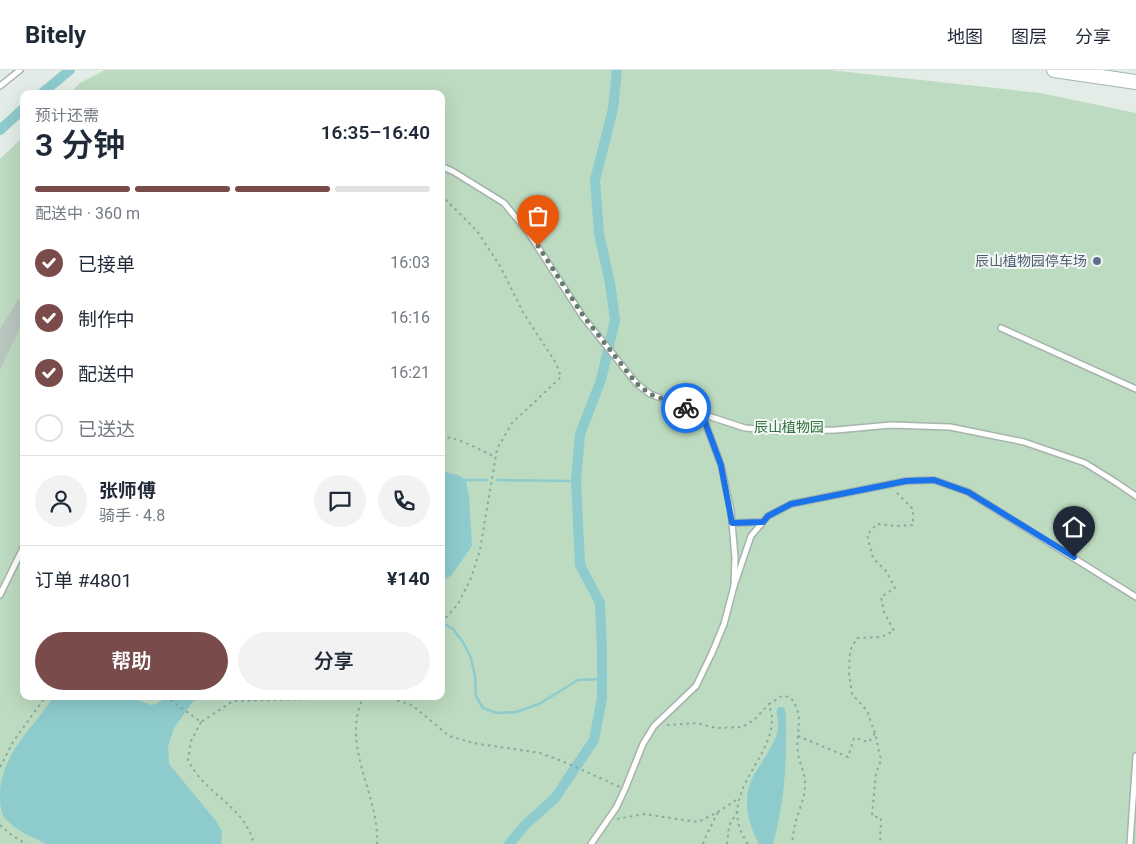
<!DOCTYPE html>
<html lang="zh">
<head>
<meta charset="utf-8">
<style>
  body { margin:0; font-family:Roboto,"Noto Sans SC",sans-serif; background:#f2f2f3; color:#1f2937; height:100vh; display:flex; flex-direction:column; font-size:19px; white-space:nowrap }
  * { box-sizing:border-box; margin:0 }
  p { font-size:16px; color:#747a83 }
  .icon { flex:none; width:28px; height:28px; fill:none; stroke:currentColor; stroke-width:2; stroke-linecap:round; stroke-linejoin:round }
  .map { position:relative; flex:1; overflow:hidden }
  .details { position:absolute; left:20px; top:20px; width:425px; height:610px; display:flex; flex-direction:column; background:#fff; border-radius:10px; box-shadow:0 5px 20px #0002 }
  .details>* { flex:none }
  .pin { position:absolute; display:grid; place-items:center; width:42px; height:42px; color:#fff; margin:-51px -21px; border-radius:50% 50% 50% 0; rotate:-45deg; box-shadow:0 0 5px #0007 }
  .pin .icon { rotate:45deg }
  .courier { position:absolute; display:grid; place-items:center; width:50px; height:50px; margin:-25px; border:4px solid #1a73e8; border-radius:50%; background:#fff; color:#222; box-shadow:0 1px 6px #0007 }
  .headline em { font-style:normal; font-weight:600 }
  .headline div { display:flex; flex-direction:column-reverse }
  .headline { display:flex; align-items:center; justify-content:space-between; height:85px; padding:0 15px }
  h1 { font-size:32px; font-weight:600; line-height:38px }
  .bar { display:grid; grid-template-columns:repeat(4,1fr); gap:8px 5px; align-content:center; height:60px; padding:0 15px }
  .bar i { height:6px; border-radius:4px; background:#e0e1e3 }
  .bar .on { background:#7a4b4b }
  .bar p { grid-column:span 4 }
  .line { display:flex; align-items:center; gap:12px; padding:0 15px; border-top:1px solid #e0e1e3 }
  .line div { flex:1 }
  .round { display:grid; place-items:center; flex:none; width:52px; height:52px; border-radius:26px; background:#f2f2f3 }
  ol { padding:0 15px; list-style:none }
  li { display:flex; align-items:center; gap:15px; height:55px }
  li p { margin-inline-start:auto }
  li .icon { padding:5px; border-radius:50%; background:#7a4b4b; color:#fff; stroke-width:4 }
  li:last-child { color:#747a83 }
  li i { width:28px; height:28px; border:2px solid #e0e1e3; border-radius:50% }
  .action { display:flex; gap:10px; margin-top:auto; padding:10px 15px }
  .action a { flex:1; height:58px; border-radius:30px; background:#7a4b4b; color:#fff; font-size:20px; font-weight:600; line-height:58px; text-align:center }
  .action a+a { background:#f2f2f3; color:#1f2937 }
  header { display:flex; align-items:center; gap:30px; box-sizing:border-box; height:70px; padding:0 25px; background:#fff; border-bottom:1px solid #e0e1e3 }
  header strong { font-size:24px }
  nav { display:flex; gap:28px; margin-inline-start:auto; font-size:18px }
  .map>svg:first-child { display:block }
  .green { fill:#bddbc1 }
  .water { fill:#8ecbcd }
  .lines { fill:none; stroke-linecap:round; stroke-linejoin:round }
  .stream { stroke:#8ecbcd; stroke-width:2.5 }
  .canal { stroke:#8ecbcd; stroke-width:10 }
  .building { fill:#b8c6bf }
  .lane-casing { stroke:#a6b4ac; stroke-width:8 }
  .secondary-casing { stroke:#a2b7ad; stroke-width:16 }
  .path { stroke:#85ad9c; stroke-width:2; stroke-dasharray:2.5 4; stroke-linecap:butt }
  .lane { stroke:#fff; stroke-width:5 }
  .secondary { stroke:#fff; stroke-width:14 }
  .done { stroke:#677a71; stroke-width:5; stroke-dasharray:0 9 }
  .route { stroke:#1a73e8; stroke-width:6 }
  .service-dot { fill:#5c6f8a; stroke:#f3f8f5; stroke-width:2 }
  .labels { text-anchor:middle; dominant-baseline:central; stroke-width:4; stroke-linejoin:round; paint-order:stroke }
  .service-label { font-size:14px; fill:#4e5e75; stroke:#f3f8f5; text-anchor:end }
  .park-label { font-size:14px; fill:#307041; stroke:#f3f8f5 }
</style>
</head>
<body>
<header>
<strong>Bitely</strong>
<nav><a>地图</a><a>图层</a><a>分享</a></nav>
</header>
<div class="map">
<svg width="1136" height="774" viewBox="0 0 1136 774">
  <rect width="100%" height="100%" fill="#e3ece6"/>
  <polygon class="green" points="105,0 829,0 1040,23 1136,43 1136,774 0,774 0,89 24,66 24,626 441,626 441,24 69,24 80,13"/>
  <g class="water">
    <polygon points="441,401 458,405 466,410 469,428 472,476 451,506 441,510"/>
    <path d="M 54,626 L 127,626 L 151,635 L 156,634 L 169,626 L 197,626 L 174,658 L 168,676 L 169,694 L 216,751 L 222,761 L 221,774 L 46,774 C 34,767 20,763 10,753 C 1,746 0,737 0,726 C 0,684 33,659 54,626 Z"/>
    <path d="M 778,637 L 784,637 L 786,644 C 787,689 785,731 773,774 L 759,774 C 749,755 742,732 751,711 C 755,701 762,693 767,684 C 771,676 777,668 778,659 C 780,652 774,643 778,637 Z"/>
  </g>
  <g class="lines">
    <g class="stream">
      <polyline points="466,410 487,410"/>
      <polyline points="497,410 576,411"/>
      <polyline points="441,552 453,559 463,572 471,588 475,606 476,626 483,638 497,643 516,642 539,634 578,610 602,609"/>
    </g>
    <g class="canal">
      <polyline points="41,24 70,0"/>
      <polyline points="0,60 24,38"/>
      <polyline points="509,774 526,754 555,728 594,670 602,628 602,582 600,533 580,495 576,411 580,364 601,310 615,250 610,213 599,164 595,110 613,39 617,0"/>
    </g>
  </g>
  <polygon class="building" points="18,230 24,231 24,249 0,300 0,259"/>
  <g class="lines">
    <defs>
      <g id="lane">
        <polyline points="0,16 20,0"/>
        <polyline points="441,96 454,102 504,133 528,162 583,247 637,314 650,324 702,344 745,358 781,361 836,360 891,355 950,357 1024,372 1085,393 1117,413 1136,426"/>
        <polyline points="1001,258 1136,319"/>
        <polyline points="732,453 763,452"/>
        <polyline points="734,516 751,466 768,446 791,434 906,411 934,410 968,422 1136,527"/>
        <polyline points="0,525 24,476"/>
        <polyline points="591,774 616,738 625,719 643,674 654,656 696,616 712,583 724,554 734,516 735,487 731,441 721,395 702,344"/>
        <polyline points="1130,774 1136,686"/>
      </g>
      <polyline id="secondary" points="1054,0 1136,12"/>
    </defs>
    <use href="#lane" class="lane-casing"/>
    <use href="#secondary" class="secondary-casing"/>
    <g class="path">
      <polyline points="441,125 477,161 500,196 524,244 556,293 561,307 512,353 497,379 480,480 471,508 458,534 441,553"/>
      <path d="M 441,367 C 459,367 479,380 496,387"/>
      <polyline points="165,626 201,652 233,631 362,628 392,629 412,635 449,666 473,673 540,683 562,691 620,717"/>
      <path d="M 364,626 C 339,674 380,725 377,774"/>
      <path d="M 201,652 L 191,671 L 188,690 C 191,696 195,702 199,707 C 219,730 246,742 254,774"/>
      <polyline points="667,655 696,653 716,658 742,657 754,650 769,634"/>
      <polyline points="875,663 867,641 852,624 849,603 850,581 857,568 881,567 894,561 884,542 881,527 895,518 886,501 873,488 867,465 877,454 896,456 913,455 913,439 894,420"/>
      <polyline points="798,666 848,687 854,668 869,672 875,663 881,690 876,703 872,746 881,748 880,774"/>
      <polyline points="0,697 13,672 46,626"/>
      <polyline points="617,749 644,744 698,752 718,742 739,728"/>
      <polyline points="0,755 14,767 27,774"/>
      <polyline points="703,774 706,766 718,742"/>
      <polyline points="727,774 729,756 738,740"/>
      <path d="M 748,774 C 714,725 772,692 772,649 C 772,644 770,639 769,634 L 782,626 L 790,627 C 806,648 795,659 798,683 C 799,693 805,702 805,713 C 806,726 799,739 796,751 C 794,758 793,766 792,774"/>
    </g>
    <use href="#lane" class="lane"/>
    <use href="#secondary" class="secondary"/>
  </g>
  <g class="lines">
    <polyline class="done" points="538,176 584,247 637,314 650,324 686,338"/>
    <polyline class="route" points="686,338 702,344 721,395 732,453 763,452 768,446 791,434 906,411 934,410 968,422 1074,487"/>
  </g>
  <circle class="service-dot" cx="1097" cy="191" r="5"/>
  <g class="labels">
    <g class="service-label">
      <text x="1087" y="191">辰山植物园停车场</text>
    </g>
    <g class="park-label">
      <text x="789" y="357">辰山植物园</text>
    </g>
  </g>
</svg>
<div class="pin" style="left:538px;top:176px;background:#ea580c"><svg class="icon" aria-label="bag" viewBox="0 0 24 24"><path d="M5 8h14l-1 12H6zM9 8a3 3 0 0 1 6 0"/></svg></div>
<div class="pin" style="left:1074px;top:487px;background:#1f2937"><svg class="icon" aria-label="home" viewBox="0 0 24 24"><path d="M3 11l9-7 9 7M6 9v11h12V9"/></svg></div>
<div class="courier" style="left:686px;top:338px"><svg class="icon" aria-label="bike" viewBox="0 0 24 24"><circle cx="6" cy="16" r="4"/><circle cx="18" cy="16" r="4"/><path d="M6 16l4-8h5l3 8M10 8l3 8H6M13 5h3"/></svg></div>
<section class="details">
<div class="headline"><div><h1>3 分钟</h1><p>预计还需</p></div><em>16:35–16:40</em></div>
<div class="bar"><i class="on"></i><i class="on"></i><i class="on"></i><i></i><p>配送中 · 360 m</p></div>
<ol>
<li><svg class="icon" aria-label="check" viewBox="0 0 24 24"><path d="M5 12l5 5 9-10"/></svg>已接单<p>16:03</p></li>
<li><svg class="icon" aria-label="check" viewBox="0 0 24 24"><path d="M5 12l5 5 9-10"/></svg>制作中<p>16:16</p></li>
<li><svg class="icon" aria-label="check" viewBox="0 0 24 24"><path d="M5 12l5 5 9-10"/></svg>配送中<p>16:21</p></li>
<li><i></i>已送达</li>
</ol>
<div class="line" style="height:90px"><a class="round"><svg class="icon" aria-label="person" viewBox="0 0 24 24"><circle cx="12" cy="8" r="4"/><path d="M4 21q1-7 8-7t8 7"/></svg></a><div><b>张师傅</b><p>骑手 · 4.8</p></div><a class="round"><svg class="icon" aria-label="chat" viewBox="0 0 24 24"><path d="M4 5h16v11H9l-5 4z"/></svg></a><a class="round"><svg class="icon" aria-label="phone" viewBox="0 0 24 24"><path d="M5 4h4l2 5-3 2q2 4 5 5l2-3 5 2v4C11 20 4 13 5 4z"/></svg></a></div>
<div class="line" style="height:65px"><div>订单 #4801</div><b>¥140</b></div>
<div class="action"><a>帮助</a><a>分享</a></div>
</section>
</div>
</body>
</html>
